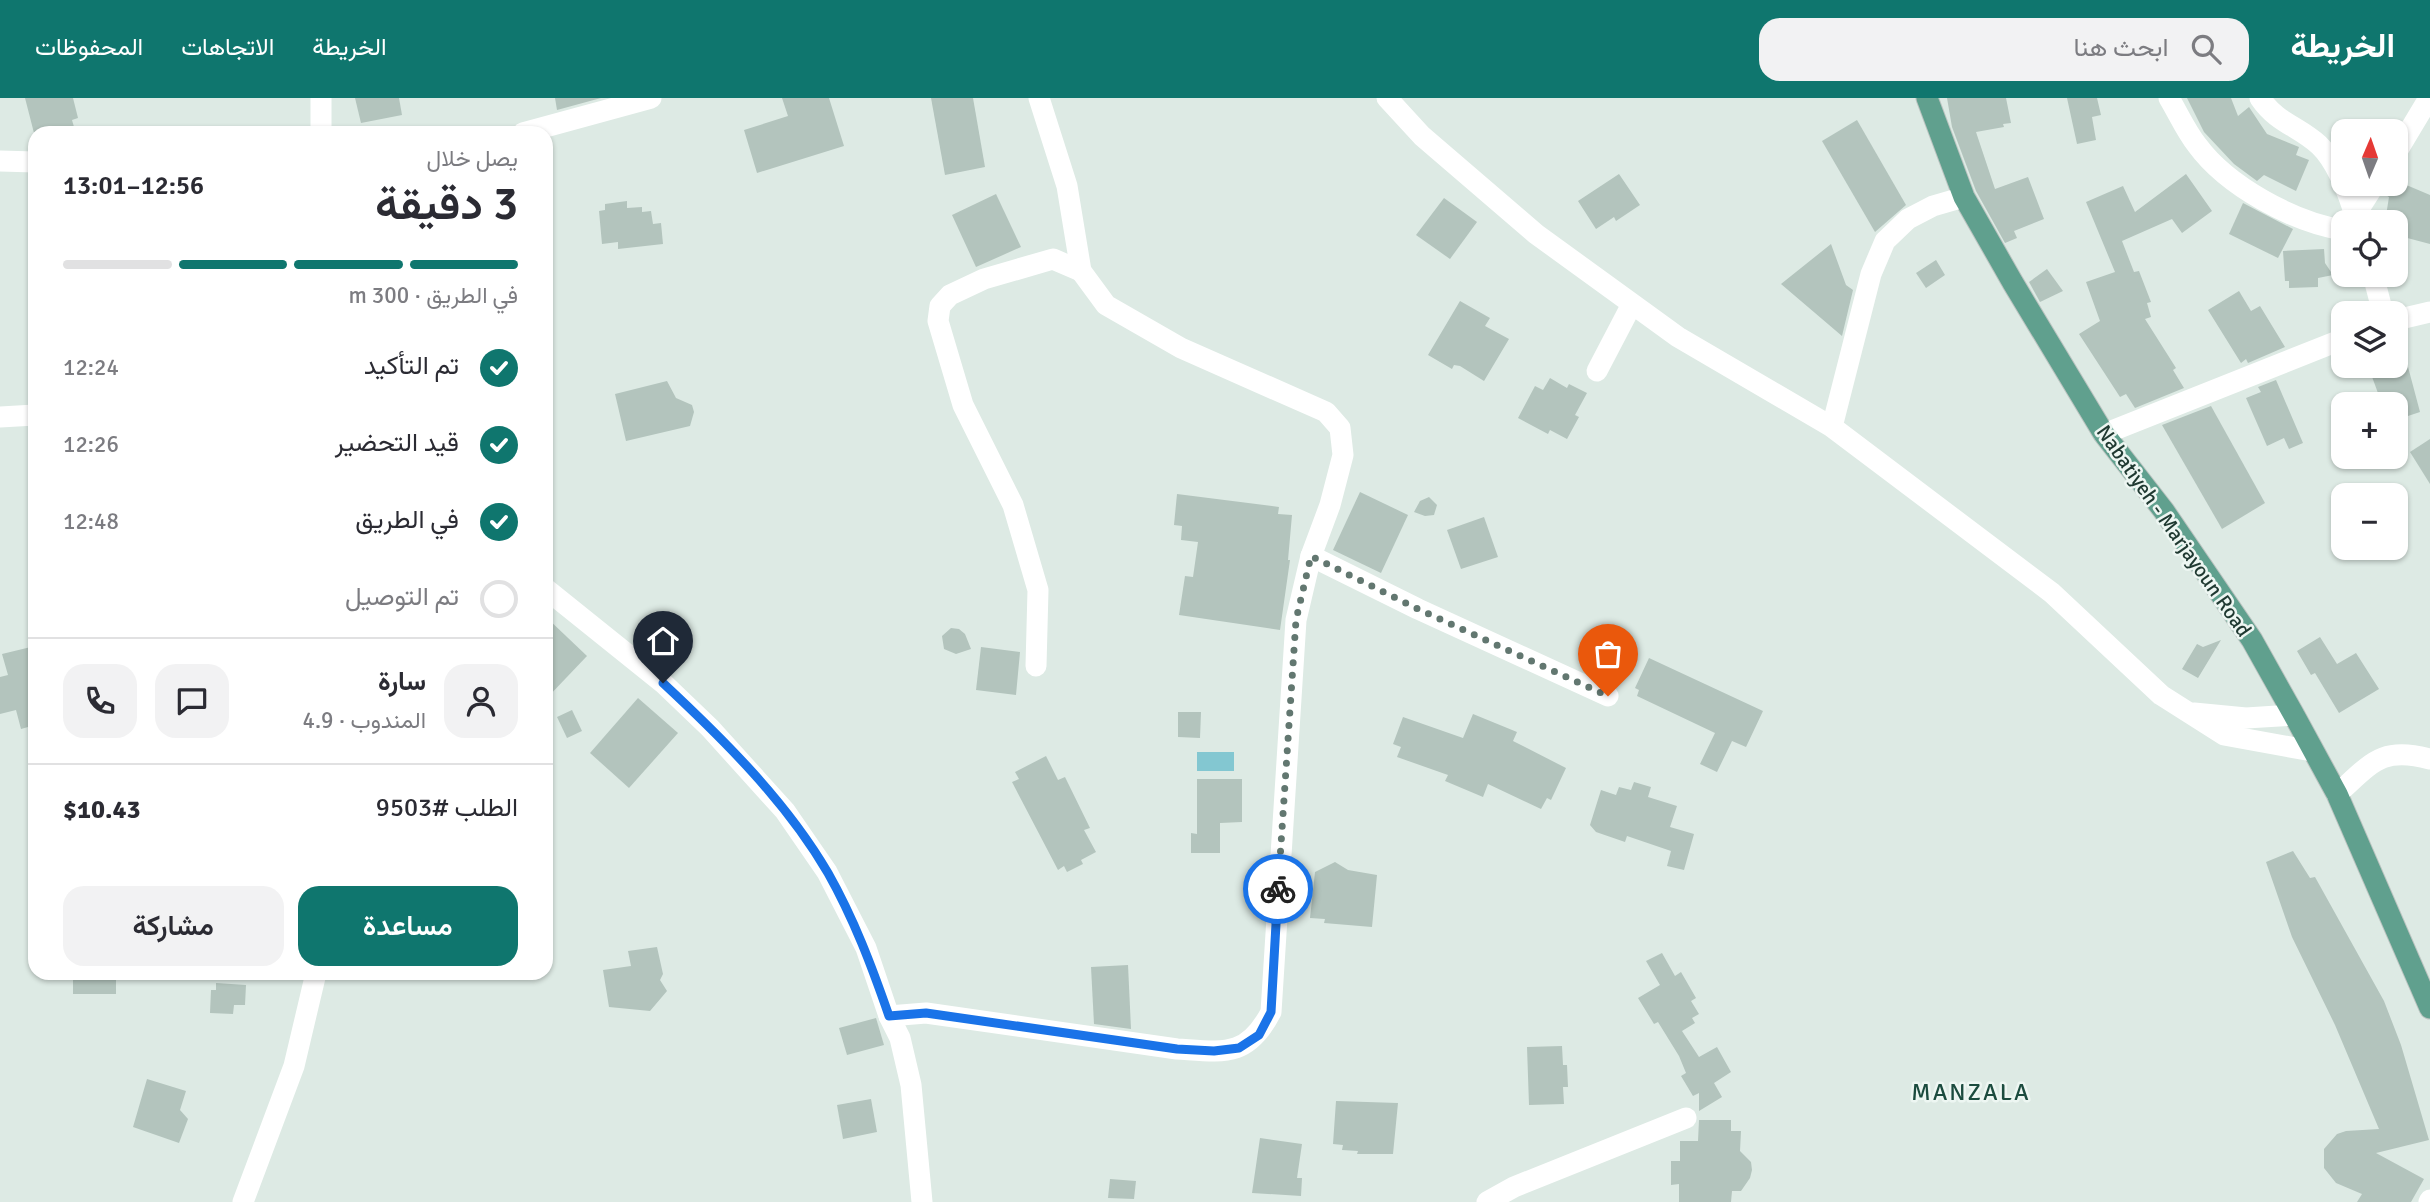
<!DOCTYPE html>
<html lang="ar">
<head>
<meta charset="utf-8">
<style>
  body { margin:0; font-family:Signika,Vazirmatn,sans-serif; background:#f2f2f3; color:#2b2b33; direction:rtl; height:100vh; display:flex; flex-direction:column; font-size:26px; white-space:nowrap }
  * { box-sizing:border-box; margin:0 }
  p { font-size:23px; color:#7c7c81 }
  .icon { flex:none; width:38px; height:38px; fill:none; stroke:currentColor; stroke-width:2; stroke-linecap:round; stroke-linejoin:round }
  .map { position:relative; flex:1; overflow:hidden; direction:ltr }
  .sheet { position:absolute; left:28px; top:28px; width:525px; height:854px; display:flex; flex-direction:column; background:#fff; border-radius:21px; box-shadow:0 2px 5px #0004; direction:rtl }
  .sheet>* { flex:none }
  .needle { width:46px; rotate:2deg }
  .tools { position:absolute; left:2331px; top:21px; display:grid; gap:14px }
  .tools a { display:grid; place-items:center; width:77px; height:77px; border-radius:14px; background:#fff; box-shadow:0 2px 5px #0004; font-size:35px }
  .pin { position:absolute; display:grid; place-items:center; width:60px; height:60px; color:#fff; margin:-72px -30px; border-radius:50% 50% 50% 0; rotate:-45deg; box-shadow:0 0 7px #0007 }
  .pin .icon { rotate:45deg }
  .courier { position:absolute; display:grid; place-items:center; width:70px; height:70px; margin:-35px; border:5px solid #1a73e8; border-radius:50%; background:#fff; color:#222; box-shadow:0 2px 9px #0007 }
  .head em { font-style:normal; font-weight:600 }
  .head div { display:flex; flex-direction:column-reverse }
  .head { display:flex; align-items:center; justify-content:space-between; height:119px; padding:0 35px }
  h1 { font-size:46px; font-weight:600; line-height:52px }
  .bar { display:grid; grid-template-columns:repeat(4,1fr); gap:10px 7px; align-content:center; height:84px; padding:0 35px }
  .bar i { height:9px; border-radius:5px; background:#e1e1e2 }
  .bar .current { background:#0f766e }
  .bar p { grid-column:span 4 }
  .line { display:flex; align-items:center; gap:18px; padding:0 35px; border-top:2px solid #e1e1e2 }
  .line div { flex:1 }
  .round { display:grid; place-items:center; flex:none; width:74px; height:74px; border-radius:21px; background:#f2f2f3 }
  ol { padding:0 35px; list-style:none }
  li { display:flex; align-items:center; gap:21px; height:77px }
  li p { margin-inline-start:auto }
  li .icon { padding:7px; border-radius:50%; background:#0f766e; color:#fff; stroke-width:4 }
  li:last-child { color:#7c7c81 }
  li i { width:38px; height:38px; border:4px solid #e1e1e2; border-radius:50% }
  .cta { display:flex; gap:14px; margin-top:auto; padding:14px 35px }
  .cta a { flex:1; height:80px; border-radius:21px; background:#0f766e; color:#fff; font-size:28px; font-weight:600; line-height:80px; text-align:center }
  .cta a+a { background:#f2f2f3; color:#2b2b33 }
  header { display:flex; align-items:center; gap:42px; box-sizing:border-box; height:98px; padding:0 35px; background:#0f766e; color:#fff }
  header strong { font-size:33px }
  nav { display:flex; gap:38px; margin-inline-start:auto; font-size:24px }
  .search { width:490px; height:63px; background:#f2f2f3; display:flex; align-items:center; gap:18px; box-sizing:border-box; padding:0 24px; border-radius:21px; color:#7c7c81; font-size:26px }
  .map>svg:first-child { display:block }
  .water { fill:#83c7d1 }
  .building { fill:#b3c4bd }
  .lines { fill:none; stroke-linecap:round; stroke-linejoin:round }
  .major-casing { stroke:#bcc4c1; stroke-width:23 }
  .minor { stroke:#fff; stroke-width:21 }
  .major { stroke:#60a08e; stroke-width:21 }
  .done { stroke:#627770; stroke-width:7; stroke-dasharray:0 12.6 }
  .route { stroke:#1a73e8; stroke-width:9 }
  .labels { text-anchor:middle; dominant-baseline:central; stroke-width:5; stroke-linejoin:round; paint-order:stroke }
  .street-label { font-size:21px; fill:#1f3931; stroke:#edf6f2 }
  .quarter-label { font-size:24px; letter-spacing:2px; fill:#1b4b3e; stroke:#edf6f2 }
</style>
</head>
<body>
<header>
<strong>الخريطة</strong>
<div class="search"><svg class="icon" aria-label="search" viewBox="0 0 24 24"><circle cx="10" cy="10" r="6"/><path d="M15 15l6 6"/></svg>ابحث هنا</div>
<nav><a>الخريطة</a><a>الاتجاهات</a><a>المحفوظات</a></nav>
</header>
<div class="map">
<svg width="2430" height="1104" viewBox="0 0 2430 1104">
  <rect width="100%" height="100%" fill="#ddeae4"/>
  <rect class="water" x="1197" y="654" width="37" height="19"/>
  <g class="building">
    <polygon points="25,0 73,0 78,20 72,22 74,29 51,35 34,35"/>
    <polygon points="355,0 399,0 402,17 361,25"/>
    <polygon points="555,0 601,0 557,12"/>
    <polygon points="782,0 829,0 844,48 757,75 744,32 788,18"/>
    <polygon points="931,0 973,0 985,69 945,77"/>
    <polygon points="1947,0 2006,0 2011,25 2003,26 2004,29 1976,34 1995,91 2028,79 2044,121 2014,133 2017,140 2005,145 1976,93 1952,29"/>
    <polygon points="2067,0 2097,0 2101,17 2092,19 2096,42 2077,46"/>
    <polygon points="2187,0 2231,0 2238,18 2249,9 2267,36 2299,49 2296,57 2309,62 2296,93 2264,77 2257,83 2234,66 2204,34"/>
    <polygon points="1857,22 1906,107 1875,134 1822,43"/>
    <polygon points="1619,76 1640,107 1616,123 1614,119 1596,131 1578,103"/>
    <polygon points="2186,76 2212,113 2182,135 2172,121 2122,143 2134,174 2139,173 2151,204 2147,205 2151,219 2145,221 2176,270 2173,272 2184,290 2135,310 2126,296 2120,299 2079,236 2100,223 2086,184 2115,174 2086,104 2123,88 2135,114"/>
    <polygon points="2388,86 2404,86 2430,97 2430,146 2396,137 2396,124 2385,124 2389,99 2384,96"/>
    <polygon points="996,96 1021,149 976,169 952,117"/>
    <polygon points="1444,100 1477,124 1450,161 1416,137"/>
    <polygon points="627,103 627,110 642,109 642,114 651,113 653,126 661,125 663,146 618,151 618,144 602,146 599,113 605,112 605,106"/>
    <polygon points="2243,105 2293,131 2278,160 2229,136"/>
    <polygon points="1831,146 1846,187 1853,192 1842,238 1781,186"/>
    <polygon points="2324,151 2325,165 2333,177 2318,180 2318,189 2289,190 2289,183 2285,183 2283,153"/>
    <polygon points="1936,162 1945,177 1926,190 1916,175"/>
    <polygon points="2047,171 2063,193 2040,204 2029,184"/>
    <polygon points="2239,193 2251,213 2260,208 2285,249 2248,265 2246,261 2241,265 2208,212"/>
    <polygon points="1460,203 1490,220 1485,228 1509,241 1484,283 1460,268 1454,267 1452,271 1428,257"/>
    <polygon points="2407,265 2420,314 2396,322 2396,306 2382,306 2371,276"/>
    <polygon points="1550,280 1567,290 1569,286 1587,295 1575,317 1579,319 1567,341 1550,332 1548,336 1518,320 1535,288 1543,292"/>
    <polygon points="2276,282 2303,345 2289,351 2284,340 2267,348 2246,300 2261,294 2258,289"/>
    <polygon points="667,283 676,300 692,307 694,314 690,328 626,343 615,296"/>
    <polygon points="2211,308 2265,405 2222,431 2162,327"/>
    <polygon points="2430,341 2430,386 2410,354"/>
    <polygon points="1360,394 1408,417 1381,475 1333,452"/>
    <polygon points="1177,396 1279,409 1278,416 1292,417 1288,462 1290,462 1280,532 1179,517 1185,478 1193,479 1198,444 1181,442 1182,428 1174,427"/>
    <polygon points="1429,399 1437,407 1434,417 1425,418 1414,414 1420,403"/>
    <polygon points="1484,419 1498,459 1461,471 1447,432"/>
    <polygon points="546,519 587,558 546,601"/>
    <polygon points="951,530 959,531 965,536 971,551 956,556 944,551 942,538"/>
    <polygon points="2320,539 2337,566 2356,555 2379,591 2339,615 2315,575 2311,577 2297,553"/>
    <polygon points="2221,542 2198,580 2182,571 2197,546 2203,549"/>
    <polygon points="35,548 35,627 21,631 16,612 0,616 0,579 8,577 2,556"/>
    <polygon points="981,549 1020,554 1016,597 976,592"/>
    <polygon points="1649,560 1763,613 1746,649 1732,643 1717,674 1700,666 1715,635 1637,598 1639,592 1635,590"/>
    <polygon points="638,600 678,635 629,690 590,655"/>
    <polygon points="572,612 582,633 567,640 557,619"/>
    <polygon points="1178,614 1201,614 1200,640 1178,639"/>
    <polygon points="1473,616 1517,634 1513,643 1566,670 1551,702 1547,700 1541,711 1488,686 1483,699 1445,683 1448,677 1397,659 1401,649 1393,646 1403,619 1463,640"/>
    <polygon points="1046,658 1058,682 1065,679 1090,730 1084,732 1096,754 1081,762 1083,766 1067,774 1064,768 1058,772 1012,684 1019,681 1015,674"/>
    <polygon points="1197,681 1242,681 1242,724 1220,725 1220,755 1191,755 1191,735 1197,736"/>
    <polygon points="1634,684 1651,689 1648,699 1677,708 1670,729 1694,736 1684,772 1667,768 1671,753 1627,738 1625,744 1596,734 1590,727 1601,692 1616,697 1619,689 1631,692"/>
    <polygon points="2293,753 2310,780 2315,779 2384,903 2401,947 2429,1042 2376,1055 2424,1081 2411,1104 2357,1104 2362,1096 2336,1085 2324,1070 2324,1051 2337,1036 2346,1033 2379,1031 2335,927 2292,839 2266,764"/>
    <polygon points="1335,764 1348,772 1377,777 1372,829 1324,825 1325,821 1310,820 1315,774"/>
    <polygon points="657,849 663,876 660,882 667,893 650,913 609,909 603,872 631,868 628,853"/>
    <polygon points="1662,855 1675,878 1681,874 1696,900 1691,903 1699,916 1692,920 1695,925 1682,933 1699,959 1717,949 1731,974 1714,985 1722,999 1699,1013 1699,995 1693,998 1681,978 1686,975 1679,958 1658,924 1654,926 1638,900 1660,887 1646,863"/>
    <polygon points="1128,867 1131,931 1094,926 1091,869"/>
    <rect x="73" y="875" width="43" height="21"/>
    <polygon points="216,885 246,887 245,907 234,907 233,916 210,915 211,892 216,892"/>
    <polygon points="876,920 884,947 847,957 839,930"/>
    <polygon points="1562,948 1563,967 1567,967 1568,989 1563,989 1564,1006 1529,1007 1527,949"/>
    <polygon points="147,981 186,993 180,1012 188,1021 179,1045 133,1029"/>
    <polygon points="871,1001 877,1034 843,1041 837,1007"/>
    <polygon points="1336,1003 1398,1005 1393,1056 1357,1056 1358,1053 1342,1052 1343,1047 1333,1046"/>
    <polygon points="1699,1022 1731,1022 1731,1033 1741,1033 1740,1053 1751,1064 1752,1072 1750,1080 1741,1093 1732,1093 1731,1104 1679,1104 1679,1086 1671,1087 1671,1063 1680,1063 1680,1043 1698,1043"/>
    <polygon points="1260,1040 1302,1046 1297,1080 1302,1080 1301,1098 1252,1095"/>
    <polygon points="1110,1081 1136,1083 1134,1101 1108,1100"/>
  </g>
  <g class="lines">
    <defs>
      <polyline id="major" points="1927,0 1964,99 2013,185 2104,336 2164,413 2252,542 2294,617 2337,696 2430,910"/>
    </defs>
    <use href="#major" class="major-casing"/>
    <g class="minor">
      <polyline points="1387,0 1422,38 1536,136 1678,239 1832,329 2052,495 2161,597 2224,637 2312,653"/>
      <path d="M 2169,0 C 2178,15 2186,33 2197,47 C 2227,88 2293,124 2343,132"/>
      <path d="M 2260,0 C 2277,25 2298,28 2319,47 C 2338,65 2350,100 2357,124"/>
      <polyline points="321,35 321,0"/>
      <polyline points="523,35 651,0"/>
      <polyline points="2396,55 2429,0"/>
      <polyline points="0,63 35,64"/>
      <polyline points="2355,117 2375,86"/>
      <polyline points="2373,177 2383,215"/>
      <polyline points="2396,222 2430,214"/>
      <polyline points="1597,273 1632,206"/>
      <polyline points="0,319 35,317"/>
      <polyline points="1832,329 1871,176 1885,143 1908,121 1933,108 1964,99"/>
      <polyline points="2104,336 2343,241"/>
      <polyline points="1311,458 1418,511 1608,598"/>
      <polyline points="546,491 663,585 710,630 785,713 827,774 866,850 889,918 900,940 911,987 922,1104"/>
      <polyline points="1036,568 1038,492 1013,407 963,307 938,223 940,208 950,197 984,181 1053,161 1081,173"/>
      <polyline points="2194,615 2246,620 2294,617"/>
      <path d="M 2337,696 C 2372,665 2381,648 2430,661"/>
      <path d="M 889,918 L 926,915 L 1177,951 C 1224,954 1247,960 1271,914 L 1296,522 L 1311,458 L 1330,407 L 1343,357 L 1340,330 L 1326,314 L 1181,250 L 1106,207 L 1081,173 L 1067,88 L 1039,0"/>
      <polyline points="243,1104 294,968 316,875"/>
      <polyline points="1487,1104 1514,1089 1686,1020"/>
      <polyline points="2429,1104 2430,1102"/>
    </g>
    <use href="#major" class="major"/>
  </g>
  <g class="lines">
    <polyline class="done" points="1278,791 1296,522 1311,458 1418,511 1608,598"/>
    <path class="route" d="M 663,585 C 723,641 786,703 828,775 C 854,821 872,869 889,918 L 926,915 L 1177,951 L 1214,953 L 1239,950 L 1259,937 L 1271,914 L 1278,791"/>
  </g>
  <g class="labels">
    <g class="street-label">
      <text transform="translate(2174 433) rotate(55)">Nabatiyeh - Marjayoun Road</text>
    </g>
    <g class="quarter-label">
      <text x="1971" y="994">MANZALA</text>
    </g>
  </g>
</svg>
<div class="tools">
<a><svg class="needle" viewBox="-14 -14 28 28"><path d="M0-13l5 13h-10z" fill="#e53935"/><path d="M0 13l5-13h-10z" fill="#7c7c81"/></svg></a>
<a><svg class="icon" aria-label="locate" viewBox="0 0 24 24"><circle cx="12" cy="12" r="6"/><path d="M12 2v4M12 18v4M2 12h4M18 12h4"/></svg></a>
<a><svg class="icon" aria-label="layers" viewBox="0 0 24 24"><path d="M12 4l9 5-9 5-9-5zM3 14l9 5 9-5"/></svg></a>
<a>+</a>
<a>−</a>
</div>
<div class="pin" style="left:1608px;top:598px;background:#ea580c"><svg class="icon" aria-label="bag" viewBox="0 0 24 24"><path d="M5 8h14l-1 12H6zM9 8a3 3 0 0 1 6 0"/></svg></div>
<div class="pin" style="left:663px;top:585px;background:#1f2937"><svg class="icon" aria-label="home" viewBox="0 0 24 24"><path d="M3 11l9-7 9 7M6 9v11h12V9"/></svg></div>
<div class="courier" style="left:1278px;top:791px"><svg class="icon" aria-label="bike" viewBox="0 0 24 24"><circle cx="6" cy="16" r="4"/><circle cx="18" cy="16" r="4"/><path d="M6 16l4-8h5l3 8M10 8l3 8H6M13 5h3"/></svg></div>
<section class="sheet">
<div class="head"><div><h1>3 دقيقة</h1><p>يصل خلال</p></div><em>12:56–13:01</em></div>
<div class="bar"><i class="current"></i><i class="current"></i><i class="current"></i><i></i><p>في الطريق · 300 m</p></div>
<ol>
<li><svg class="icon" aria-label="check" viewBox="0 0 24 24"><path d="M5 12l5 5 9-10"/></svg>تم التأكيد<p>12:24</p></li>
<li><svg class="icon" aria-label="check" viewBox="0 0 24 24"><path d="M5 12l5 5 9-10"/></svg>قيد التحضير<p>12:26</p></li>
<li><svg class="icon" aria-label="check" viewBox="0 0 24 24"><path d="M5 12l5 5 9-10"/></svg>في الطريق<p>12:48</p></li>
<li><i></i>تم التوصيل</li>
</ol>
<div class="line" style="height:126px"><a class="round"><svg class="icon" aria-label="person" viewBox="0 0 24 24"><circle cx="12" cy="8" r="4"/><path d="M4 21q1-7 8-7t8 7"/></svg></a><div><b>سارة</b><p>المندوب · 4.9</p></div><a class="round"><svg class="icon" aria-label="chat" viewBox="0 0 24 24"><path d="M4 5h16v11H9l-5 4z"/></svg></a><a class="round"><svg class="icon" aria-label="phone" viewBox="0 0 24 24"><path d="M5 4h4l2 5-3 2q2 4 5 5l2-3 5 2v4C11 20 4 13 5 4z"/></svg></a></div>
<div class="line" style="height:91px"><div>الطلب #9503</div><b>$10.43</b></div>
<div class="cta"><a>مساعدة</a><a>مشاركة</a></div>
</section>
</div>
</body>
</html>
